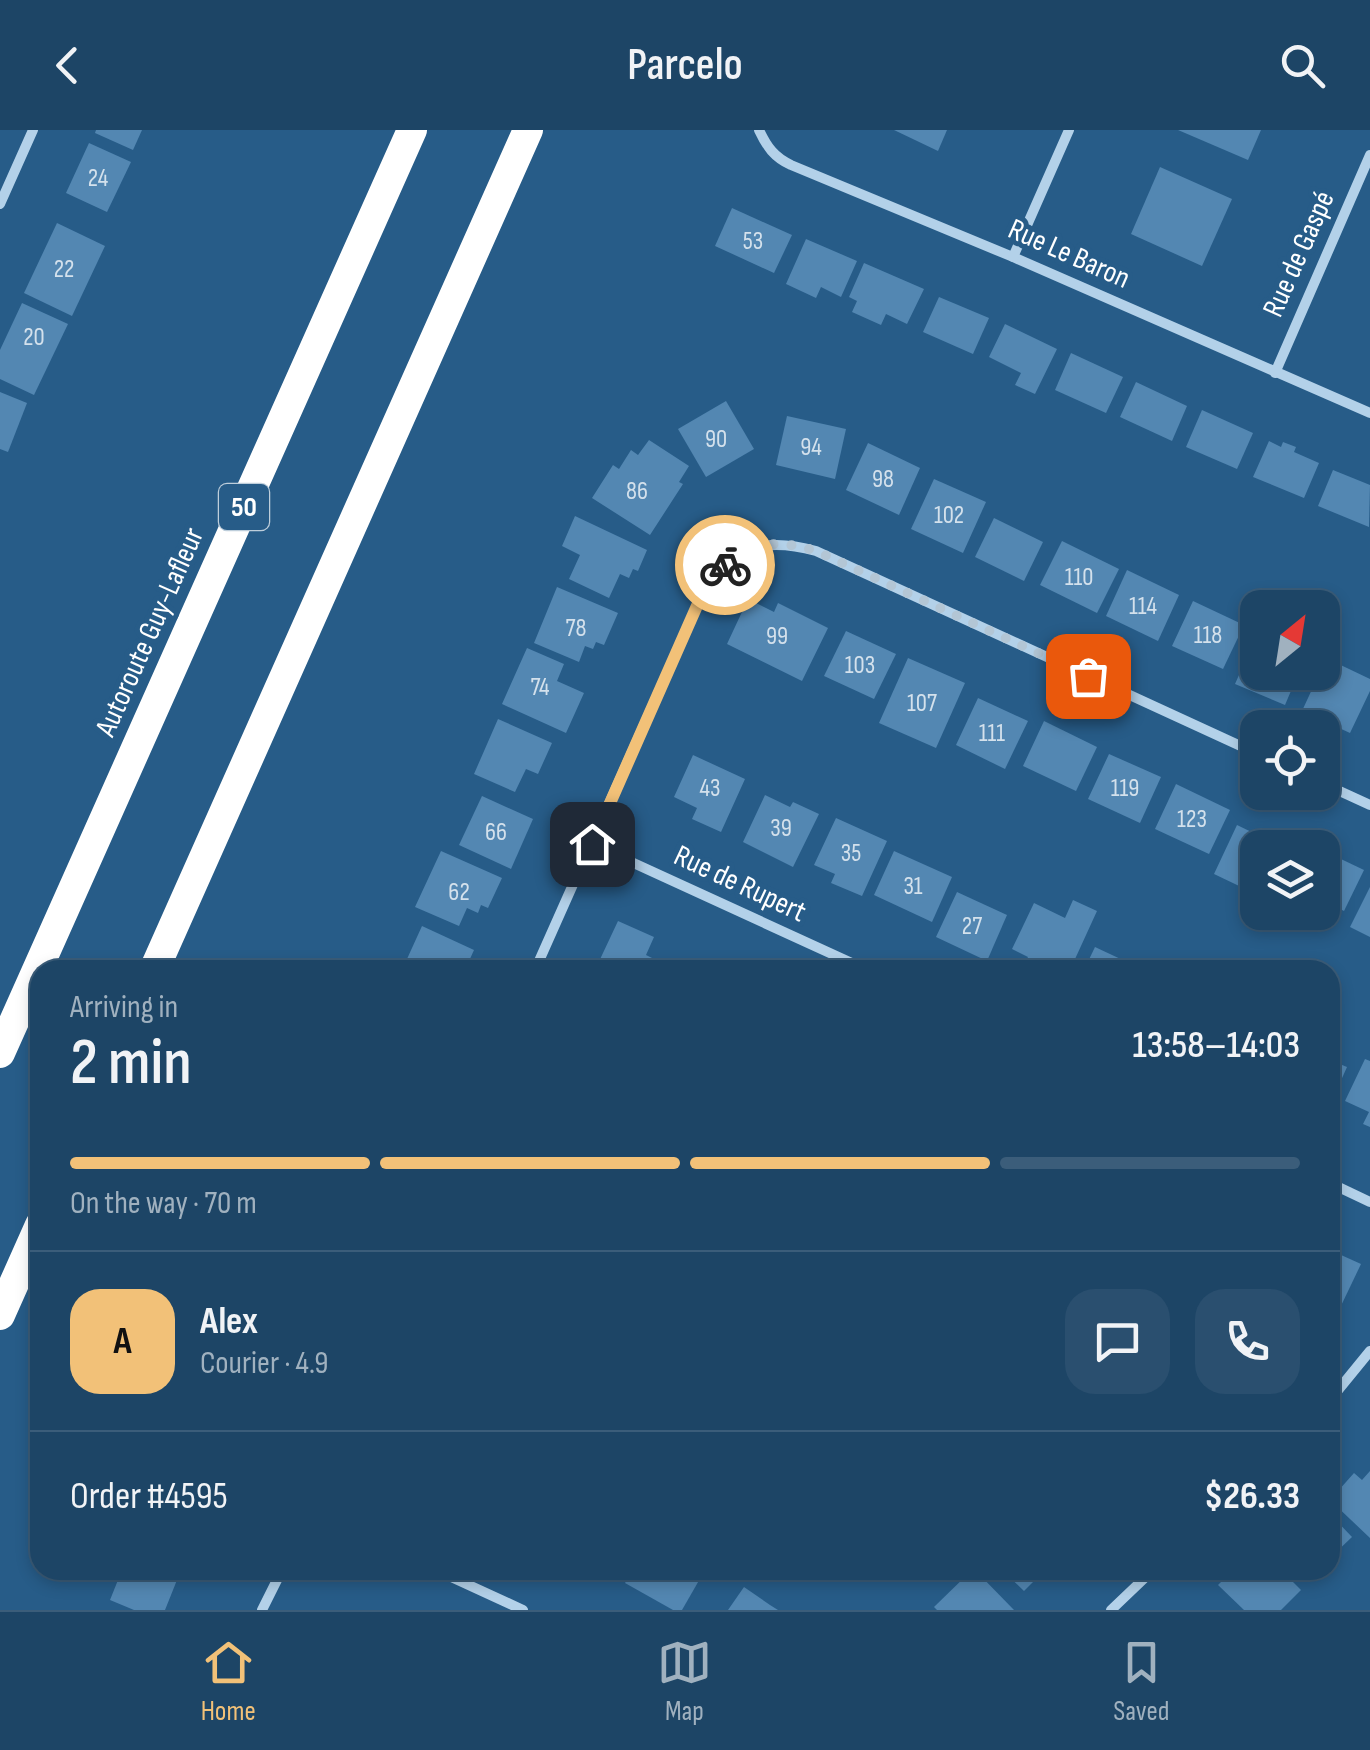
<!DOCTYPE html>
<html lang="en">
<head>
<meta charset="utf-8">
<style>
  body { margin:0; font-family:"Sofia Sans Condensed",sans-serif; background:#2a4f6f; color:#f1f3f6; height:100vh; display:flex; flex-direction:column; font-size:38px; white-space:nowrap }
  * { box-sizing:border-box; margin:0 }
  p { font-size:32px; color:#a0b1bf }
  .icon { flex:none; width:55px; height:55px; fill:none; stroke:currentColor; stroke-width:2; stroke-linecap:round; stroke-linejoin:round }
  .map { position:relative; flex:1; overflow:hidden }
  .side { position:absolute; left:30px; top:830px; width:1310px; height:620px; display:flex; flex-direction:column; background:#1d4566; border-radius:30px; box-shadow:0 5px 15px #0003,0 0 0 2px #3b5d7a }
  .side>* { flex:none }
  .needle { width:65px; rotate:30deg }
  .buttons { position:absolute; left:1240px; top:460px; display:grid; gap:20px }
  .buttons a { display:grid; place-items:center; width:100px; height:100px; border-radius:20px; background:#1d4566; box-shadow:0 5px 15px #0003,0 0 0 2px #3b5d7a; font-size:50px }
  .pin { position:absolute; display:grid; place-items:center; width:85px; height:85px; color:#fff; margin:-42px; border-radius:20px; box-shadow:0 5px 15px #0006 }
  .courier { position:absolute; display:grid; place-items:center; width:100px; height:100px; margin:-50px; border:8px solid #f2c178; border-radius:50%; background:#fff; color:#222; box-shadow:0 2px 12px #0007 }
  .head em { font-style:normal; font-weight:600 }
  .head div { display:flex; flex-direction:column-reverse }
  .head { display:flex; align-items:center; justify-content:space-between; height:170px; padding:0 40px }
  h1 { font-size:65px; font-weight:600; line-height:75px }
  .bar { display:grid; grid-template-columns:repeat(4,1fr); gap:15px 10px; align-content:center; height:120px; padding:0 40px }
  .bar i { height:12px; border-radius:8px; background:#3b5d7a }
  .bar .active { background:#f2c178 }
  .bar p { grid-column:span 4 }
  .line { display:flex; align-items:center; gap:25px; padding:0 40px; border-top:2px solid #3b5d7a }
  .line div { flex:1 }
  .round { display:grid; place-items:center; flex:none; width:105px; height:105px; border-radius:30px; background:#2a4f6f }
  header { display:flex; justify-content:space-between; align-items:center; height:130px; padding:0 40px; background:#1d4566; font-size:45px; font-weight:600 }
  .dock { display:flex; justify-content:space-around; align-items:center; height:140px; border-top:2px solid #3b5d7a; background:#1d4566; font-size:28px; color:#a0b1bf }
  .dock a { display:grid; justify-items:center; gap:5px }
  .dock .active { color:#f2c178 }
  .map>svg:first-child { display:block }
  .building { fill:#5387b2 }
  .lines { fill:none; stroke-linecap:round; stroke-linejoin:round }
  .minor { stroke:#b3d1e9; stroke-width:10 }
  .motorway { stroke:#fff; stroke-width:30 }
  .done { stroke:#b3c6d5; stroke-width:10; stroke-dasharray:0 18 }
  .route { stroke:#f2c178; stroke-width:12 }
  .labels { text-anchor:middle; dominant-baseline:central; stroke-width:10; stroke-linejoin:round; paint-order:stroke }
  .number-label { font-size:25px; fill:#d4e1ec }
  .shield { fill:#275c88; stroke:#becedb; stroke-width:2.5 }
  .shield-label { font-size:28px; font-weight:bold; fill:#fff }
  .street-label { font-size:30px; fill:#fff; stroke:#275c88 }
</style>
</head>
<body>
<header><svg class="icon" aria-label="back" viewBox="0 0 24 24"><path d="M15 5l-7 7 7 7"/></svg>Parcelo<svg class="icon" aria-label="search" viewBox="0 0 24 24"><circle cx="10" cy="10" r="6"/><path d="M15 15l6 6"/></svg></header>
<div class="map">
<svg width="1370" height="1480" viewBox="0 0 1370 1480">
  <rect width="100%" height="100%" fill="#275c88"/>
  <g class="building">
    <polygon points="96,0 142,0 133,20 95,3"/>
    <polygon points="894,0 947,0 938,21"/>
    <polygon points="1178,0 1261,0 1248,30"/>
    <polygon points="89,13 131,32 107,82 66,63"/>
    <polygon points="1160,37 1232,69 1202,136 1131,104"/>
    <polygon points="732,78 792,105 774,143 715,116"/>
    <polygon points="57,93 105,116 72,186 24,163"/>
    <polygon points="806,109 857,131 841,167 821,157 816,168 786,154"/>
    <polygon points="864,133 924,159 907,194 886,184 881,195 852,182 857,171 849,167"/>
    <polygon points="939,167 989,188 973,224 923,202"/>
    <polygon points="22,173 68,194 34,265 0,249 0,220"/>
    <polygon points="1005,194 1057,219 1035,264 1015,255 1021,243 989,227"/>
    <polygon points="1071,223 1123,247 1106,283 1055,260"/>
    <polygon points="1136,252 1187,276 1172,311 1120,287"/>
    <polygon points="0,262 27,273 8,322 0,319"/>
    <polygon points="726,271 754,319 706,347 678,299"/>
    <polygon points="1202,280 1253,303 1237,339 1186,317"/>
    <polygon points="787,286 846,299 835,349 776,335"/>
    <polygon points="649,310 689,336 679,352 683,354 650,405 592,368 613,335 619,339 631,320 638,325"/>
    <polygon points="1269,311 1281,317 1283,312 1296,317 1294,322 1319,333 1304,368 1253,347"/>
    <polygon points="868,313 920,338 899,385 846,360"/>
    <polygon points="1333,340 1370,355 1369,397 1318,376"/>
    <polygon points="934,349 986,372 963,423 911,399"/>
    <polygon points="575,386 647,420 638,441 633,439 629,448 620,444 609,468 569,449 580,425 562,416"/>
    <polygon points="994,388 1043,412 1024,451 975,427"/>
    <polygon points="1062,411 1119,439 1097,483 1040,455"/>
    <polygon points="1127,440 1179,465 1158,511 1106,486"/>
    <polygon points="557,457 618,483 604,515 596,512 593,519 585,516 579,532 534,513"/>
    <polygon points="748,469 774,482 778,473 828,498 802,551 727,514"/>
    <polygon points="1193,471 1244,495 1223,539 1172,516"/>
    <polygon points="846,501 896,524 874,569 824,546"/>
    <polygon points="1258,502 1258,542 1299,542 1285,575 1235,554"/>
    <polygon points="527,518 564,534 557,551 584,563 566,603 502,574"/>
    <polygon points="908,528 965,553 936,618 879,593"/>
    <polygon points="1326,528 1370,549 1370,561 1350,603 1302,581 1320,542 1322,542"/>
    <polygon points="978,568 1028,591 1005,639 956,615"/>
    <polygon points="498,589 552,613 538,644 526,639 515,662 474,644"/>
    <polygon points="1044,591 1097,617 1076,661 1023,636"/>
    <polygon points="1109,624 1161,647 1140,693 1088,669"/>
    <polygon points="693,625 745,649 721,702 692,689 697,678 674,667"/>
    <polygon points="1176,654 1230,680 1209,724 1155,699"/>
    <polygon points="765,665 790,677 793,672 819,684 793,737 743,712"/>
    <polygon points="482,666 533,689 511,739 459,715"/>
    <polygon points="836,688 887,711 862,766 831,753 835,744 814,735"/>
    <polygon points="1237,695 1268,710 1264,718 1258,718 1258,765 1214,744"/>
    <polygon points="1322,720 1364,740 1344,781 1322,770"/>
    <polygon points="441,721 502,748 488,778 481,775 478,783 467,778 459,796 415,777"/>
    <polygon points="894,721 952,747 932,792 874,765"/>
    <polygon points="1370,757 1370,807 1350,797"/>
    <polygon points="957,762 1007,785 987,831 936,807"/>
    <polygon points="1073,770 1097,781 1070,840 1030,840 1024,835 1028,827 1012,819 1034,773 1065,788"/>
    <polygon points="618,791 654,807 646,825 662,833 659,840 595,840"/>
    <polygon points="422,796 474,820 465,840 402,840"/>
    <polygon points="1095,817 1144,840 1084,840"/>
    <polygon points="683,829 708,840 678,840"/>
    <polygon points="1365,929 1370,931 1370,997 1363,994 1369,982 1345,971"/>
    <polygon points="1330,930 1347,937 1330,975"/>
    <polygon points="1330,1120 1361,1134 1339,1180 1330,1176"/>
    <polygon points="1370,1341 1370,1408 1330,1370 1354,1343 1362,1350"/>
    <polygon points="1330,1384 1352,1407 1330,1428"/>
    <polygon points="122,1440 181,1440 165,1480 134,1480 110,1470"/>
    <polygon points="633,1440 705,1440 682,1480 673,1480 625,1453"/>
    <polygon points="972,1440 975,1440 1014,1480 937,1480 934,1477"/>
    <polygon points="1002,1440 1057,1440 1048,1449 1042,1443 1024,1461"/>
    <polygon points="1233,1440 1281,1440 1301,1460 1281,1480 1244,1480 1218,1455"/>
    <polygon points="744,1457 770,1475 778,1480 728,1480"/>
  </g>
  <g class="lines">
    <g class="minor">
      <path d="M 759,0 C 767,17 774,27 791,35 L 1013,127 L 1370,283"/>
      <polyline points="0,74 33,0"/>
      <polyline points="1013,127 1069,0"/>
      <polyline points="1275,243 1370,25"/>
      <polyline points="1322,653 1370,675"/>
      <polyline points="592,714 867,840"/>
      <path d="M 535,840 L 700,469 C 731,419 758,405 816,421 L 1258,624"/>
      <polyline points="1330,1053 1370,1072"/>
      <polyline points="1330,1270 1370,1221"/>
      <polyline points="436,1440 523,1480"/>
      <polyline points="262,1480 282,1440"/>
      <polyline points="1111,1480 1153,1440"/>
    </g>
    <g class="motorway">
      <polyline points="154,840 528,0"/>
      <polyline points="0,923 412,0"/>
      <polyline points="0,1185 40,1095"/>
    </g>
  </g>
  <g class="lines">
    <path class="done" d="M 725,435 C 753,409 782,411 816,421 L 1088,546"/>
    <polyline class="route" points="592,714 700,469 725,435"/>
  </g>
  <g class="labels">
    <g class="number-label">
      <text x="98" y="48">24</text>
      <text x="753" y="111">53</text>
      <text x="64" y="139">22</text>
      <text x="34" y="207">20</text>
      <text x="716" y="309">90</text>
      <text x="811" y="317">94</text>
      <text x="883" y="349">98</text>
      <text x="637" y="361">86</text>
      <text x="949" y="385">102</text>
      <text x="1079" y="447">110</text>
      <text x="1143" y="476">114</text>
      <text x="576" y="498">78</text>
      <text x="1208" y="505">118</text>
      <text x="777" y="506">99</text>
      <text x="860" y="535">103</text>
      <text x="540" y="557">74</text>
      <text x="922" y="573">107</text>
      <text x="992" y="603">111</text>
      <text x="710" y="658">43</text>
      <text x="1125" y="658">119</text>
      <text x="1192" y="689">123</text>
      <text x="781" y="698">39</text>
      <text x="496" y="702">66</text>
      <text x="851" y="723">35</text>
      <text x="913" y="756">31</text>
      <text x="459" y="762">62</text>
      <text x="972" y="796">27</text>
    </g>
    <rect class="shield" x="219" y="354" width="50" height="46" rx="8"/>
    <g class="shield-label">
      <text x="244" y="377">50</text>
    </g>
    <g class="street-label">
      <text transform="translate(1069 124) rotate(24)">Rue Le Baron</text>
      <text transform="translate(1299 124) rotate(-66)">Rue de Gaspé</text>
      <text transform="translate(150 502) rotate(-66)">Autoroute Guy-Lafleur</text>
      <text transform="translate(740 754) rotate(25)">Rue de Rupert</text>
    </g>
  </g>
</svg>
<div class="buttons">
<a><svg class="needle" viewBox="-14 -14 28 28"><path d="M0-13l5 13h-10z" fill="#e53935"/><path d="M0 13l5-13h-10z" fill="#a0b1bf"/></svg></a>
<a><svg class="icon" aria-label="locate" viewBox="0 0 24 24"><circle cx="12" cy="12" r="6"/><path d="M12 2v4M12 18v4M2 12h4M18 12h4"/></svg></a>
<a><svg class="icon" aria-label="layers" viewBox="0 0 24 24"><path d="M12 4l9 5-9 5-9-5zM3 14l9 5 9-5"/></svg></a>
</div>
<div class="pin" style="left:1088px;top:546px;background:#ea580c"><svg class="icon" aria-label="bag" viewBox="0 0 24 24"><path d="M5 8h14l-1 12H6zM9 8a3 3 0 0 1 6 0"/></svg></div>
<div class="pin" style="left:592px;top:714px;background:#1f2937"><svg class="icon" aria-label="home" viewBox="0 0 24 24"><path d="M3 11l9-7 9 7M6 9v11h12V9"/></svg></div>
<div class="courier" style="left:725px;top:435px"><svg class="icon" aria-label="bike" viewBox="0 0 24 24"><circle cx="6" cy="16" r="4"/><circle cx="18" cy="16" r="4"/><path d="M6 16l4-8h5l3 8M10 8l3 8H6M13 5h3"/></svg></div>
<section class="side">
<div class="head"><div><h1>2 min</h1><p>Arriving in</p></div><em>13:58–14:03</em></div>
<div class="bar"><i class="active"></i><i class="active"></i><i class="active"></i><i></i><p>On the way · 70 m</p></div>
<div class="line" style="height:180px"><b class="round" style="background:#f2c178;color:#111">A</b><div><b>Alex</b><p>Courier · 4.9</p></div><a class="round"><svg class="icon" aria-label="chat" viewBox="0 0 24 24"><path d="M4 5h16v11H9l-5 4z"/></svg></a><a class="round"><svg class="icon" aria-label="phone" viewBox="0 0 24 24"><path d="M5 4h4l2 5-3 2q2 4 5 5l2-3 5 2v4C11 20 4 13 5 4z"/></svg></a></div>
<div class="line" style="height:130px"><div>Order #4595</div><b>$26.33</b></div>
</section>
</div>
<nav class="dock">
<a class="active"><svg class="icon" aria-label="home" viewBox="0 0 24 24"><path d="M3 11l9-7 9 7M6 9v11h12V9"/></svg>Home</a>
<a><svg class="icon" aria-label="map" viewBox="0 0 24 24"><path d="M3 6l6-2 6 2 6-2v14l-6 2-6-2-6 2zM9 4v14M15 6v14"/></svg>Map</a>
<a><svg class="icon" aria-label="saved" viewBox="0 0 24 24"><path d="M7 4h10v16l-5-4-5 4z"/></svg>Saved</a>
</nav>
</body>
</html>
